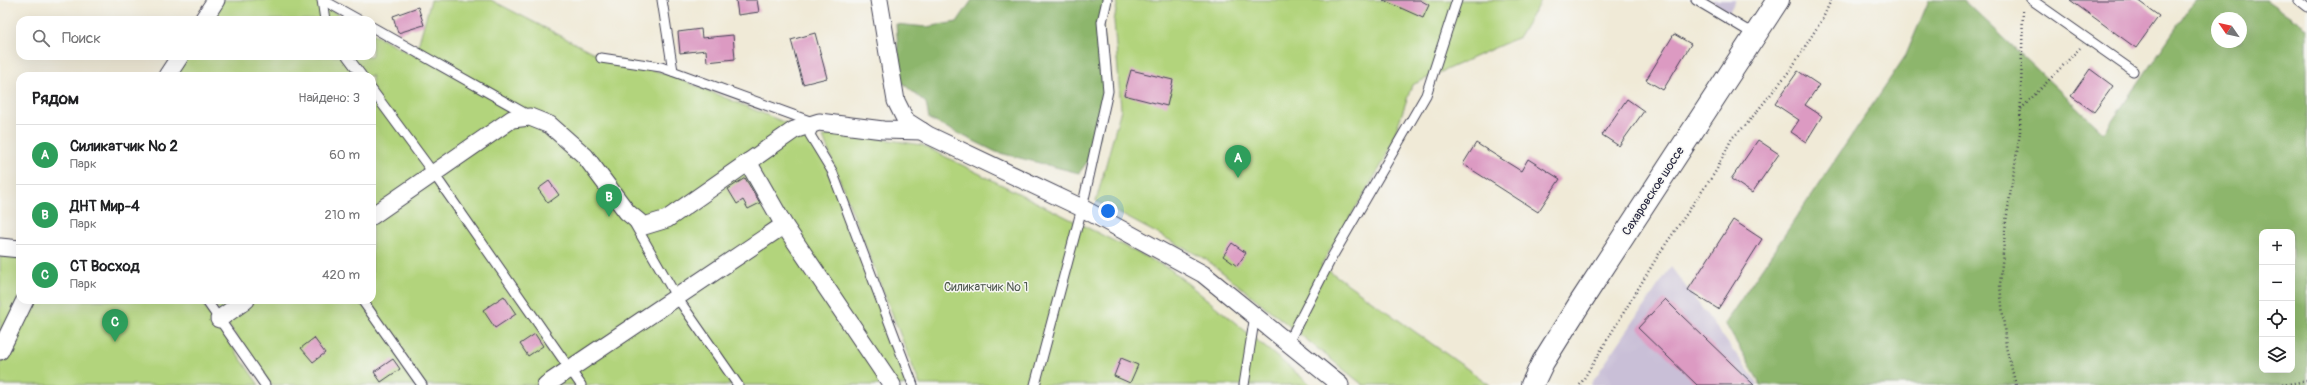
<!DOCTYPE html>
<html lang="ru">
<meta charset="utf-8">
<style>
body{margin:0;font-family:Pangolin,sans-serif;background:#f2f2f2;color:#202124}
.controls{position:absolute;right:12px;bottom:12px;display:grid;overflow:hidden;border-radius:8px;box-shadow:0 4px 16px #0002}
.controls button{width:36px;height:36px;display:grid;place-items:center;padding:0;border:0;border-bottom:1px solid #e0e0e0;background:#fff;color:#202124;font:20px sans-serif}
.compass{position:absolute;left:2211px;top:12px;width:36px;height:36px;border-radius:50%;background:#fff;box-shadow:0 4px 16px #0002;rotate:304deg}
.you{position:absolute;left:1108px;top:211px;width:14px;height:14px;margin:-10px;border:3px solid #fff;border-radius:50%;background:#1a73e8;box-shadow:0 0 0 6px #1a73e833}
.badge{display:grid;place-items:center;width:26px;height:26px;border-radius:50%;background:#c8321e;color:#fff;font-size:13px;font-weight:700}
.pin{position:absolute;translate:-50% -33px;filter:drop-shadow(0 1px 2px #0008)}
.pin::after{content:'';position:absolute;top:21px;width:14px;height:12px;background:inherit;clip-path:polygon(0 0,100% 0,50% 100%)}
.list{margin:0;padding:0;list-style:none}
h2{display:flex;justify-content:space-between;align-items:center;height:52px;margin:0;padding:0 16px;font-size:17px}
h2 small{font-size:13px;font-weight:400;color:#757577}
.list li{display:grid;grid-template-columns:26px 1fr auto;gap:12px;align-items:center;box-sizing:border-box;height:60px;padding:0 16px;border-top:1px solid #e0e0e0}
.list b{display:block;font-size:15px;white-space:nowrap}
.list p{margin:0;font-size:13px;white-space:nowrap;color:#757577}
.list em{font-size:13px;font-style:normal;color:#757577}
.icon{flex:none;width:22px;height:22px;fill:none;stroke:currentColor;stroke-width:2;stroke-linecap:round;stroke-linejoin:round}
.map{position:relative;flex:none;width:2307px;height:385px;overflow:hidden}
.search{position:absolute;background:#fff;box-shadow:0 4px 16px #0002;left:16px;top:16px;width:360px;height:44px;display:flex;align-items:center;gap:10px;box-sizing:border-box;padding:0 14px;border-radius:12px;color:#757577;font-size:15px}
.panel{position:absolute;background:#fff;box-shadow:0 4px 16px #0002;left:16px;top:72px;width:360px;height:232px;border-radius:12px}
.map>svg:first-child{display:block}
</style>
<div class="map">
<svg width="2307" height="385" viewBox="0 0 2307 385">
<rect width="100%" height="100%" fill="#f6f6f2"/>
<filter id="ink" filterUnits="userSpaceOnUse"><feTurbulence type="fractalNoise" baseFrequency=".025" numOctaves="2"/><feDisplacementMap in="SourceGraphic" scale="8" xChannelSelector="R" yChannelSelector="G"/><feConvolveMatrix kernelMatrix="1 2 1 2 8 2 1 2 1" color-interpolation-filters="sRGB"/></filter>
<filter id="wash" filterUnits="userSpaceOnUse"><feTurbulence type="fractalNoise" baseFrequency=".012" numOctaves="4" result="noise"/><feDisplacementMap in="SourceGraphic" scale="16" xChannelSelector="R" yChannelSelector="G"/><feGaussianBlur stdDeviation="0.9" result="paint"/><feColorMatrix in="noise" values="0 0 0 0 0 0 0 0 0 0 0 0 0 0 0 0 0 1.4 0 .05"/><feComposite in="paint" operator="in"/></filter>
<g filter="url(#wash)">
<rect width="100%" height="100%" fill="#f0ead7"/>
<g fill="#c9bfd7">
<polygon points="1711,0 1736,0 1729,12"/>
<polygon points="1671,267 1719,331 1759,385 1590,385"/>
</g>
<g fill="#b2d47c" stroke="#6a7b5c">
<polygon points="220,0 313,0 349,20 207,20"/>
<polygon points="431,0 491,0 592,52 670,75 815,135 908,385 270,385 211,300 372,300 372,76 171,76 184,56 372,56 372,33 415,56"/>
<polygon points="1118,0 1541,0 1519,37 1412,85 1387,156 1321,265 1490,385 1363,385 1207,260 1096,201 1121,109 1114,21"/>
<polygon points="837,132 922,145 1170,269 1311,385 920,385 823,137"/>
<polygon points="0,256 20,257 20,300 200,300 259,385 0,385"/>
</g>
<g fill="#8db66c" stroke="#586c54" fill-rule="evenodd">
<polygon points="972,0 1107,0 1102,22 1108,91 1096,150 1079,173 996,152 929,119 926,103 901,82 896,24 926,27 957,22"/>
<path d="M1929,0h35l140,133 91,-133h71l41,28v357h-546l-36,-62 181,-268zM2217,18h24v24h-24zM2262,232h30v138h-30z"/>
</g>
<g id="blocks">
<g fill="#dc9ac2">
<polygon points="736,0 757,0 759,12 738,15"/>
<polygon points="1383,0 1420,0 1429,5 1423,18"/>
<polygon points="2070,0 2137,0 2159,16 2136,48"/>
<polygon points="418,7 424,25 398,33 393,16"/>
<polygon points="701,29 702,38 733,35 735,59 707,62 706,50 680,53 678,32"/>
<polygon points="815,33 827,78 803,84 791,40"/>
<polygon points="1674,34 1691,44 1663,90 1646,80"/>
<polygon points="2090,69 2113,86 2094,112 2071,96"/>
<polygon points="1131,70 1173,80 1167,106 1124,95"/>
<polygon points="1798,71 1819,85 1805,105 1822,116 1806,142 1791,132 1799,120 1775,104"/>
<polygon points="1627,99 1644,111 1619,146 1602,135"/>
<polygon points="1758,140 1779,154 1752,193 1731,179"/>
<polygon points="1476,143 1521,171 1528,159 1560,179 1538,212 1463,164"/>
<polygon points="745,178 760,203 748,209 743,200 737,204 728,189"/>
<polygon points="549,181 559,195 548,203 538,189"/>
<polygon points="1733,220 1762,239 1718,309 1688,290"/>
<polygon points="1232,243 1246,253 1237,266 1223,256"/>
<polygon points="504,296 516,314 495,328 483,310"/>
<polygon points="1665,299 1681,315 1754,385 1697,385 1638,328"/>
<polygon points="535,334 543,346 528,356 520,344"/>
<polygon points="314,338 325,353 313,362 301,348"/>
<polygon points="1121,358 1138,365 1130,383 1114,376"/>
<polygon points="393,359 400,369 381,382 374,372"/>
</g>
</g>
</g>
<g filter="url(#ink)">
<use href="#blocks" fill-opacity="0" stroke="#414052" stroke-width="1"/>
<g fill="none" stroke-linecap="round" stroke-linejoin="round">
<g stroke="#414052" stroke-width="11">
<g id="lane">
<polyline points="322,0 325,20"/>
<polyline points="323,0 359,20"/>
<polyline points="662,0 673,71"/>
<polyline points="1696,0 1755,35"/>
<polyline points="2032,0 2133,71"/>
<polyline points="2298,0 2307,7"/>
<polyline points="372,27 528,115"/>
<polyline points="347,56 362,76"/>
<polyline points="601,58 661,67 815,123 810,135 832,171 913,385"/>
<polyline points="372,90 434,174 581,385"/>
<polyline points="634,223 676,296 738,385"/>
<polyline points="206,300 265,385"/>
<polyline points="362,300 422,385"/>
<polyline points="1289,341 1332,257 1426,95 1457,0"/>
<polyline points="1035,385 1082,208 1108,91 1102,22 1107,0"/>
<polyline points="1244,385 1255,315"/>
</g>
</g>
<g stroke="#414052" stroke-width="19">
<g id="street">
<polyline points="879,0 896,101 906,121 928,135 1082,208 1203,274 1340,385"/>
<polyline points="203,20 216,0"/>
<polyline points="167,76 180,56"/>
<polyline points="748,162 784,225 892,385"/>
<polyline points="372,216 512,119 530,117 550,125 585,156 627,212 644,226 667,219 794,130 819,122 883,130 922,131"/>
<polyline points="0,247 20,249"/>
<polyline points="219,319 246,300"/>
<polyline points="0,351 25,300"/>
<polyline points="546,385 784,225"/>
</g>
</g>
<g stroke="#414052" stroke-width="24">
<polyline id="secondary" points="1532,385 1543,362 1580,303 1778,0"/>
</g>
<g stroke="#414052" stroke-width="2.5" stroke-dasharray="1 3" stroke-linecap="butt">
<polyline points="2021,109 2080,48"/>
<polyline points="1580,385 1659,254 1716,171 1732,138 1746,125 1791,69 1823,18 1831,0"/>
<polyline points="2016,385 2006,347 2000,285 2006,221 2020,133 2023,9"/>
<polyline points="2282,385 2307,381"/>
</g>
<use href="#lane" stroke="#fff" stroke-width="9"/>
<use href="#street" stroke="#fff" stroke-width="17"/>
<use href="#secondary" stroke="#fff" stroke-width="22"/>
</g>
</g>
<g text-anchor="middle" stroke-width="3" stroke-linejoin="round" paint-order="stroke">
<g font-size="12" fill="#22223b" stroke="#f6f6f2">
<text transform="translate(1653 191) rotate(-57)" y="4">Сахаровское шоссе</text>
</g>
<g font-size="12" fill="#4d574e" stroke="#f6f6f2">
<text x="986" y="291">Силикатчик № 1</text>
</g>
</g>
</svg>
<div class="controls">
<button>+</button>
<button>−</button>
<button><svg class="icon" aria-label="locate" viewBox="0 0 24 24"><circle cx="12" cy="12" r="6"/><path d="M12 2v4M12 18v4M2 12h4M18 12h4"/></svg></button>
<button><svg class="icon" aria-label="layers" viewBox="0 0 24 24"><path d="M12 4l9 5-9 5-9-5zM3 14l9 5 9-5"/></svg></button>
</div>
<svg class="compass" viewBox="-18 -18 36 36"><path d="M0-13l5 13h-10z" fill="#e53935"/><path d="M0 13l5-13h-10z" fill="#757577"/></svg>
<div class="you"></div>
<div class="pin badge" style="left:1238px;top:178px;background:#2e9e5b">A</div>
<div class="pin badge" style="left:609px;top:217px;background:#2e9e5b">B</div>
<div class="pin badge" style="left:115px;top:342px;background:#2e9e5b">C</div>
<div class="search"><svg class="icon" aria-label="search" viewBox="0 0 24 24"><circle cx="10" cy="10" r="6"/><path d="M15 15l6 6"/></svg>Поиск</div>
<section class="panel">
<h2>Рядом<small>Найдено: 3</small></h2>
<ul class="list">
<li><span class="badge" style="background:#2e9e5b">A</span><div><b>Силикатчик № 2</b><p>Парк</p></div><em>60 m</em></li>
<li><span class="badge" style="background:#2e9e5b">B</span><div><b>ДНТ Мир-4</b><p>Парк</p></div><em>210 m</em></li>
<li><span class="badge" style="background:#2e9e5b">C</span><div><b>СТ Восход</b><p>Парк</p></div><em>420 m</em></li>
</ul>
</section>
</div>
